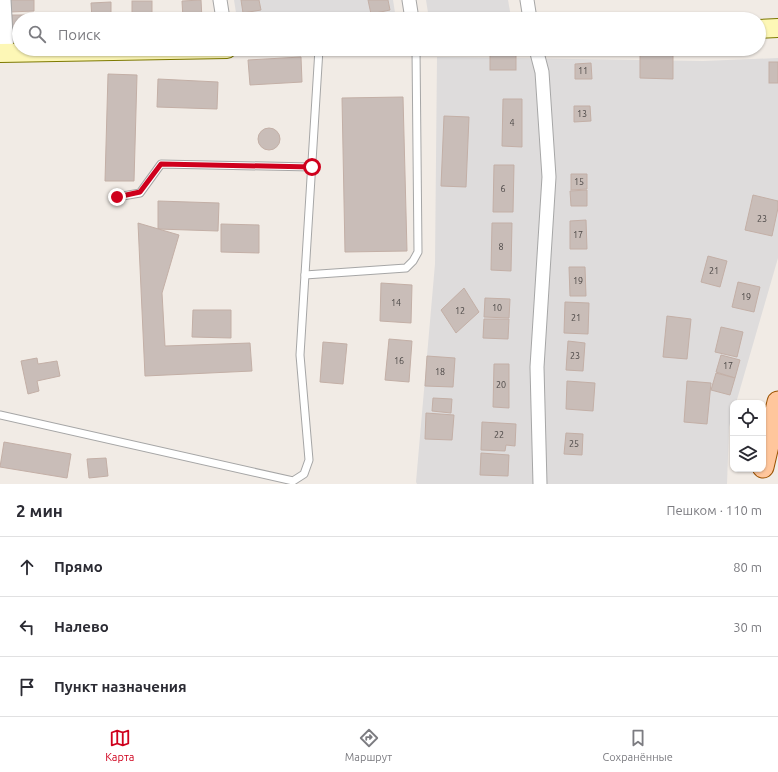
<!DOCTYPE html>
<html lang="ru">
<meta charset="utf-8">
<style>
body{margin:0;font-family:Ubuntu,sans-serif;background:#f2f2f3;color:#2b2b33}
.controls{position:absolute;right:12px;bottom:12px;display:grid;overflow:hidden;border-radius:8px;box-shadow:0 1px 3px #0004}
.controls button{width:36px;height:36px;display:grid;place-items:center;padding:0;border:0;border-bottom:1px solid #e1e1e2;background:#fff;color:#2b2b33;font:20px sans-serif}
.stop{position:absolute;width:12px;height:12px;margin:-9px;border:3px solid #cf001d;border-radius:50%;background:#fff}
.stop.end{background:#cf001d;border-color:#fff;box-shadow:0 1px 4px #0008}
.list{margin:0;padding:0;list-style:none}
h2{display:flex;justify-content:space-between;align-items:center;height:52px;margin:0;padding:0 16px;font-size:17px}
h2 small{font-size:13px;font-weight:400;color:#7c7c81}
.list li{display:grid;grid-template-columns:26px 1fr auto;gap:12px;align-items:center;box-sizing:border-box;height:60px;padding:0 16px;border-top:1px solid #e1e1e2}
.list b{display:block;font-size:15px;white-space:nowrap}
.list em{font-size:13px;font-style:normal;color:#7c7c81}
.icon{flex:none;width:22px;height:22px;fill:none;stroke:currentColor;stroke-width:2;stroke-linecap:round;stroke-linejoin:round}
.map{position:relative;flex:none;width:778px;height:484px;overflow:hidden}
.search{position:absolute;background:#fff;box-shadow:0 1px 3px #0004;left:12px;right:12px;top:12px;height:44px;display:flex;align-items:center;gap:10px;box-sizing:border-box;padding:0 14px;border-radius:22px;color:#7c7c81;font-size:15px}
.sheet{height:232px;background:#fff}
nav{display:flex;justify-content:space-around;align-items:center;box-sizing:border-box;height:56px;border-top:1px solid #e1e1e2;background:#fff;font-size:11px;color:#7c7c81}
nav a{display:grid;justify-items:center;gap:2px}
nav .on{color:#cf001d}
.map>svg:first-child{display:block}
</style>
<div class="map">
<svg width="778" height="484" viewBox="0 0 778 484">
<rect width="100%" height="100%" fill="#f1ebe5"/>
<g fill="#dedcdc">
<polygon points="234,0 393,0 396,19 237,19"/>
<polygon points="426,0 508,0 511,17 490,19 429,19"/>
<polygon points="437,57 703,61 778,58 778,258 736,403 733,403 733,412 729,427 727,484 417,484 416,482 435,264"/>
</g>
<g fill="#c9bdb8" stroke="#c3afa6">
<polygon points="9,0 34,0 34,11 10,12"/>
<polygon points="201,0 202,19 183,19 182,1"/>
<polygon points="241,0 259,0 261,10 243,13"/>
<polygon points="368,0 388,0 390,10 371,14"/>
<rect x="132" y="1" width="20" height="18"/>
<polygon points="111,2 111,19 92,19 91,3"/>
<polygon points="12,15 34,15 34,19 19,19 19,44 13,44"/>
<polygon points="652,49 663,49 663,54 673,54 673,79 640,78 640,52 652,52"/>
<rect x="490" y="52" width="26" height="18"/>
<polygon points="301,57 302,82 250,85 248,60"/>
<rect x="769" y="62" width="9" height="21"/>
<polygon points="591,63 592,79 575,79 575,64"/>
<polygon points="108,74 137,75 134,181 105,181"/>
<polygon points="158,79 218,82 217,109 157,107"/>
<polygon points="403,97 407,251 345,252 342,98"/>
<polygon points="503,99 522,99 522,147 502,146"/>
<polygon points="574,106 590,106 591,121 574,122"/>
<polygon points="444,116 469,117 466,187 441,186"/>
<circle cx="269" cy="139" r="11"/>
<polygon points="494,165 514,165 513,212 493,212"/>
<polygon points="571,174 587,174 587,189 571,190"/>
<polygon points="587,190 587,206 571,206 570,191"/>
<polygon points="753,195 778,201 778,208 772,236 745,230"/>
<polygon points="158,201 219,203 218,231 158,229"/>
<polygon points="586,220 587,249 570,249 570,221"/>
<polygon points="138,223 179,235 162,293 165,346 250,343 252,371 145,376"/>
<polygon points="492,223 512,223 511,271 491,270"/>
<polygon points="221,224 259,225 259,253 221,252"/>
<polygon points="708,256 727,261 720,287 701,282"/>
<polygon points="569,267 585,267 586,296 570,296"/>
<polygon points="738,282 760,287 754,312 732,307"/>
<polygon points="381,283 412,285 411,323 380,321"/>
<polygon points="464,288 479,312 456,333 441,310"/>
<polygon points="485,298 510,299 509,318 484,317"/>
<polygon points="565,302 589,303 588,334 564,333"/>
<polygon points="193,310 231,310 231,338 192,337"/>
<polygon points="667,316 691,319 687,359 663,357"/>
<polygon points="484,319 509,319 508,339 483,338"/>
<polygon points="721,327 743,332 737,357 715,352"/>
<polygon points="389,339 412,341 409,382 385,380"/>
<polygon points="568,341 585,343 583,371 566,370"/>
<polygon points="323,342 347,344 343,384 320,382"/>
<polygon points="721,355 740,360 735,378 716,372"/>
<polygon points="427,356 455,358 453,387 425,386"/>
<polygon points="37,358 38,364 57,361 60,376 37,381 39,391 28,394 21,361"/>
<polygon points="494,364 509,364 509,408 493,407"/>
<polygon points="716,373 735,378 730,395 711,390"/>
<polygon points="567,381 595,383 593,411 566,409"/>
<polygon points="687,381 711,383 707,424 684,422"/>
<polygon points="433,398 452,399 451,413 432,411"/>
<polygon points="426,413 454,415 452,440 425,439"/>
<polygon points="482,422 516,424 515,446 506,445 505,451 481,450"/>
<polygon points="566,433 583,434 582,455 564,454"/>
<polygon points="4,442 71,454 67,478 0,467"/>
<polygon points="481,453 509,455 508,476 480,475"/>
<polygon points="106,458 108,476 89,478 87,459"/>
</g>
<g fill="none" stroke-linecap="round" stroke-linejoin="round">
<g stroke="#a6a6a6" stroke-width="9">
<g id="lane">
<polyline points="117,197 140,193 161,164 312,167"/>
<polyline points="305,275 406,268 413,261 418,252 416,49"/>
<polyline points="0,415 293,481 304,474 309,460 300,355 319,49"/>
</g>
</g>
<g stroke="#a6a6a6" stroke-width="15">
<g id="street">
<polyline points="4,0 7,53"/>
<polyline points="220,0 223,19"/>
<polyline points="409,0 412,19"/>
<polyline points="527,0 530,19"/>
<polyline points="536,49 542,72 549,177 537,367 540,484"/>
</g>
</g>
<g stroke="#7d7900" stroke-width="20">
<g id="secondary">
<polyline points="759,29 778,28"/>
<polyline points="0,53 227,49"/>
</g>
</g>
<g stroke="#9b5200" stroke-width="23">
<polyline id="primary" points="763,467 778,402"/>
</g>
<use href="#lane" stroke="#fff" stroke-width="7"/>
<use href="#street" stroke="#fff" stroke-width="13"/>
<use href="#secondary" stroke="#fdf7b6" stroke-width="18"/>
<use href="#primary" stroke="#ffc69c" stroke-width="21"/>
</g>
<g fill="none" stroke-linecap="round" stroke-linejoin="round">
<polyline stroke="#cf001d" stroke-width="5" points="117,197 140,192 161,164 312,167"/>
</g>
<g text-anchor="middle" stroke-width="3" stroke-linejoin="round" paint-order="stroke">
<g font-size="9" fill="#4a4645">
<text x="583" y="74">11</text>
<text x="582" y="117">13</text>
<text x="512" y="126">4</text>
<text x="579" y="185">15</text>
<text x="503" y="192">6</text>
<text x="762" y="222">23</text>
<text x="578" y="238">17</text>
<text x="501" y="250">8</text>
<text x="714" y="274">21</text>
<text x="578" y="284">19</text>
<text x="746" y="300">19</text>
<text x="396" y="306">14</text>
<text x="497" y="311">10</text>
<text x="460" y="314">12</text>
<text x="576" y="321">21</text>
<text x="575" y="359">23</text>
<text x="399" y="364">16</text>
<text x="728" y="369">17</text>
<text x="440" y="375">18</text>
<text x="501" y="388">20</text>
<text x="499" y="438">22</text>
<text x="574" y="447">25</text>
</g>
</g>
</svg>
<div class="controls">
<button><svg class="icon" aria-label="locate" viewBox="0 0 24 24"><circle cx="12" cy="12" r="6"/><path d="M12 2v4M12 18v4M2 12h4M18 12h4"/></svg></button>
<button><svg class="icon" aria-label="layers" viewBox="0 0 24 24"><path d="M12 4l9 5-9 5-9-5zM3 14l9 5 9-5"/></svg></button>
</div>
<div class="stop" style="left:312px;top:167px"></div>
<div class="stop end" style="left:117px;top:197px"></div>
<div class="search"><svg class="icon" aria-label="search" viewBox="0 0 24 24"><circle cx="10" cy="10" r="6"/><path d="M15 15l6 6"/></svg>Поиск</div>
</div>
<section class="sheet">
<h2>2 мин<small>Пешком · 110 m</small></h2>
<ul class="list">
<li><svg class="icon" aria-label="ahead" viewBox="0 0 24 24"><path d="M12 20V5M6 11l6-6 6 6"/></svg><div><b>Прямо</b></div><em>80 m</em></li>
<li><svg class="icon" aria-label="left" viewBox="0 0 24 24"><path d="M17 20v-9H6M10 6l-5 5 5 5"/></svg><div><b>Налево</b></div><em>30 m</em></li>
<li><svg class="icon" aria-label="arrive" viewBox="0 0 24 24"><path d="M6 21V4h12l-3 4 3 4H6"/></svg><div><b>Пункт назначения</b></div></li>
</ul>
</section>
<nav>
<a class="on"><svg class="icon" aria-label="map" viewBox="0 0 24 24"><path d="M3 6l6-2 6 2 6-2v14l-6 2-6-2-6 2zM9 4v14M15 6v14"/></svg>Карта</a>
<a><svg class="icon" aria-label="directions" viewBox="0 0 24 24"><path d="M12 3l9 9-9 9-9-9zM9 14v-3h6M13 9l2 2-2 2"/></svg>Маршрут</a>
<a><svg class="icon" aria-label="saved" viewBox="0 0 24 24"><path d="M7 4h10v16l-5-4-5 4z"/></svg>Сохранённые</a>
</nav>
